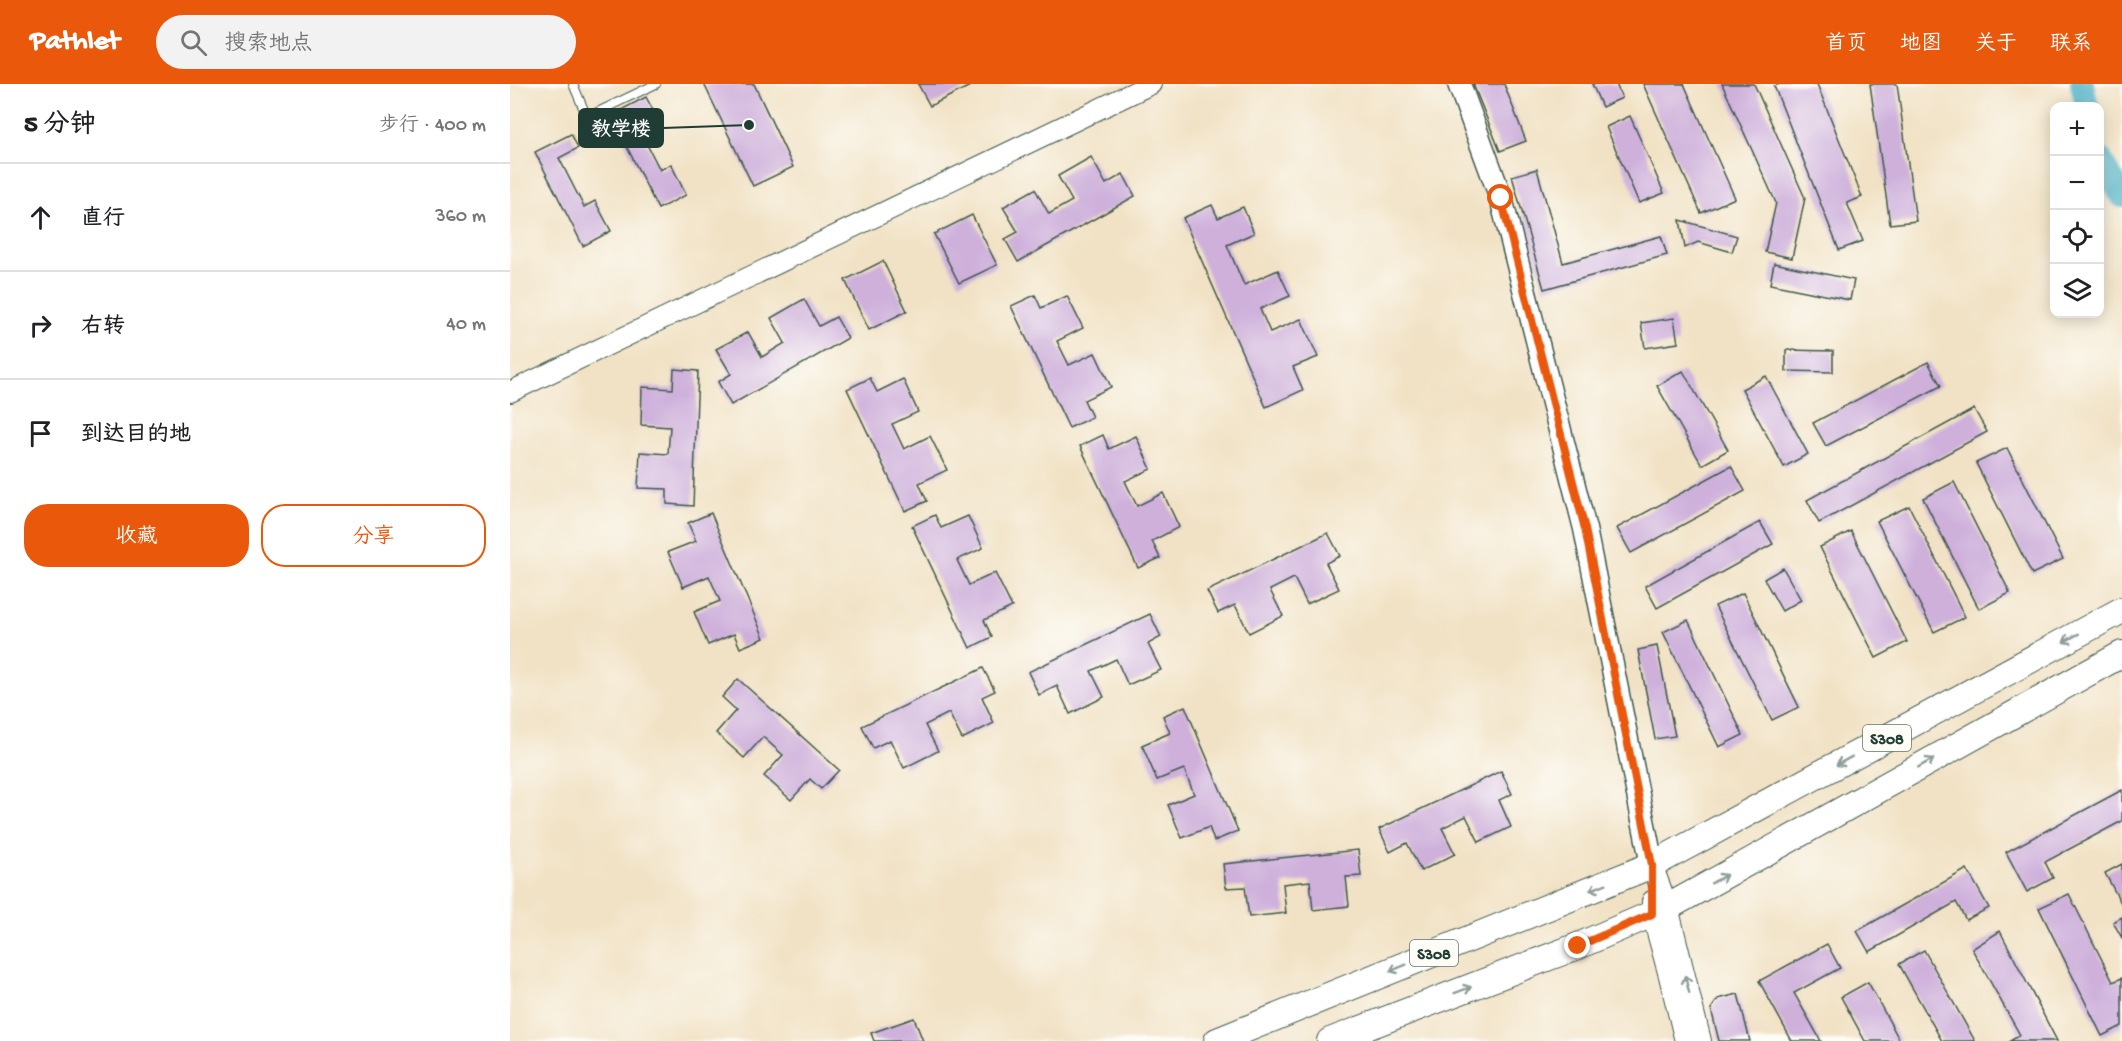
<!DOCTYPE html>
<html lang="zh">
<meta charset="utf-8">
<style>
body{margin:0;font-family:"Gochi Hand","LXGW WenKai TC",sans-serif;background:#f2f2f2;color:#202124}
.controls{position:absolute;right:18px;top:18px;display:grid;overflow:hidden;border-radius:12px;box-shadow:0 3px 15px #0003}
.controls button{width:54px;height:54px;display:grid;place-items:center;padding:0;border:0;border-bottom:2px solid #e0e0e0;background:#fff;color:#202124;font:30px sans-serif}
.stop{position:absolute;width:18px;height:18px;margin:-14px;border:4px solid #ea580c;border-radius:50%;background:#fff}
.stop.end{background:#ea580c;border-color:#fff;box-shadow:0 2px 6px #0008}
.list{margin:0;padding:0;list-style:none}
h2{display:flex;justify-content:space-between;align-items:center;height:78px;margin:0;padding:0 24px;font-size:26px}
h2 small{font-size:20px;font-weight:400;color:#757577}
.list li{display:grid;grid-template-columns:39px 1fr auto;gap:18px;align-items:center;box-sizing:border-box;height:108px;padding:0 24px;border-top:2px solid #e0e0e0}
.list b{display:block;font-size:22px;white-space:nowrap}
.list em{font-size:20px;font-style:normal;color:#757577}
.actions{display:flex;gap:12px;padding:18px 24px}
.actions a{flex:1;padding:14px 0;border:2px solid #ea580c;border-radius:24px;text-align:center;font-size:21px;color:#ea580c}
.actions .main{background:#ea580c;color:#fff}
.icon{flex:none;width:33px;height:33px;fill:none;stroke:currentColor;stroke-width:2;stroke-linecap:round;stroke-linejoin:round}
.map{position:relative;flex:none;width:1612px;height:957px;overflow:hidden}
header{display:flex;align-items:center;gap:36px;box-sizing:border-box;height:84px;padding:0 30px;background:#ea580c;color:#fff}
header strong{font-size:28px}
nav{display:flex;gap:33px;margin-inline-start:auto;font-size:21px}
.search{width:420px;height:54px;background:#f2f2f2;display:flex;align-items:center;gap:15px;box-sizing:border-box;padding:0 21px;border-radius:33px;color:#757577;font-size:22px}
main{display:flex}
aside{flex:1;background:#fff}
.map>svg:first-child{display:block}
</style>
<header>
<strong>Pathlet</strong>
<div class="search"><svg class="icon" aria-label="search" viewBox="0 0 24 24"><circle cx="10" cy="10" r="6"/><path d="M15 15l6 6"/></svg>搜索地点</div>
<nav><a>首页</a><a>地图</a><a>关于</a><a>联系</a></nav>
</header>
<main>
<aside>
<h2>5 分钟<small>步行 · 400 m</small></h2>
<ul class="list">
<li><svg class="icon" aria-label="ahead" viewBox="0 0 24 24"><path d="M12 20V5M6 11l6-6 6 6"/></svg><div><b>直行</b></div><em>360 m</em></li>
<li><svg class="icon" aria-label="right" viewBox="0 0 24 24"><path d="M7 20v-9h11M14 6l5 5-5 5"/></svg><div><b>右转</b></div><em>40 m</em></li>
<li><svg class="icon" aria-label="arrive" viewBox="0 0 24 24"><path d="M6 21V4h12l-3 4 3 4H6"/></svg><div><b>到达目的地</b></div></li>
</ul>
<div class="actions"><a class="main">收藏</a><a>分享</a></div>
</aside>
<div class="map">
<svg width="1612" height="957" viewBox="0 0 1612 957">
<rect width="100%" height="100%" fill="#fdfcf7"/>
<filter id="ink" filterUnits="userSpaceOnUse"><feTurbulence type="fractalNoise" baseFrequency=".0167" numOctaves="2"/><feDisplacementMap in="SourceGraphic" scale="12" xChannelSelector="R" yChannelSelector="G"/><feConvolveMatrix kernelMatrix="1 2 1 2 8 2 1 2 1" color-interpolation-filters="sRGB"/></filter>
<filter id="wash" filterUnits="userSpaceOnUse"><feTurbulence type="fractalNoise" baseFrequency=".008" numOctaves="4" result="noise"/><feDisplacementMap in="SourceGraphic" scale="24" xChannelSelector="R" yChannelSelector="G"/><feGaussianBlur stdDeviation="1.35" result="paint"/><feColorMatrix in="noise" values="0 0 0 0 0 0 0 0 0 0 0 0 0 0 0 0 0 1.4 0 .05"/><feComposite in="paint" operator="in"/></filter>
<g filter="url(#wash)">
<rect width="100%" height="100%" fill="#f1e2c5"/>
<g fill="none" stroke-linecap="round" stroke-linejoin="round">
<g stroke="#45afc4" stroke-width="24">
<polyline points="1572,0 1577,22"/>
<polyline points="1590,75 1612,112"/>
</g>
</g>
<g id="blocks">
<g fill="#ceb0db">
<polygon points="194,0 244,0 283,83 243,102"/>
<polygon points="408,0 464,0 420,22"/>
<polygon points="963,0 994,0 1016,57 990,67"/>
<polygon points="1082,0 1106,0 1112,14 1092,23"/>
<polygon points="1133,0 1174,0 1225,114 1191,129"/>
<polygon points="1212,0 1244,0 1295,114 1282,174 1255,168 1266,119"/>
<polygon points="1270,0 1307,0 1352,113 1337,119 1353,157 1329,166 1264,2"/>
<polygon points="1360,0 1387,0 1406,137 1380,140"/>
<polygon points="136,13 144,28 125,37 150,86 161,80 176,111 148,125 101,31"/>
<polygon points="1120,32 1154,109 1129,119 1096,43"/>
<polygon points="61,50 68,64 49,74 74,123 85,117 101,147 73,162 25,68"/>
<polygon points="581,73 596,100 613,90 625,112 508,178 495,155 508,148 493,123 525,105 539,130 562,117 548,92"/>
<polygon points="1027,85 1053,179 1151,152 1157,171 1034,205 1002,92"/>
<polygon points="702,121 708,134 733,123 744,149 717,161 734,201 768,186 780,212 750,225 760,248 791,235 808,273 783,283 793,306 756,323 673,134"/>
<polygon points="462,131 487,181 449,199 424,150"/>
<polygon points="1170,136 1227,152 1222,168 1188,158 1175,164"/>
<polygon points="373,177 397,227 359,246 335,196"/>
<polygon points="1264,179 1344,196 1340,216 1260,200"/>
<polygon points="525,211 531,224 557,212 573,244 547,257 559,281 585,269 601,303 574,316 582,333 559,344 501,222"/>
<polygon points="294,215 309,242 326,233 338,254 221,321 208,298 221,290 206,265 238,248 252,273 275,259 261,234"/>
<polygon points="1164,234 1168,259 1135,264 1131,239"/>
<polygon points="1276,266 1323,267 1323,288 1276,287"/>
<polygon points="1418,278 1431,302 1316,362 1303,339"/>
<polygon points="164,285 188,287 183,422 157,420 157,405 128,404 130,368 158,370 160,343 131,341 132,303 163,305"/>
<polygon points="1173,287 1218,366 1192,381 1147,302"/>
<polygon points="1256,292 1298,370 1274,383 1232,305"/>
<polygon points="360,294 367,308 393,295 408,328 382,340 394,365 420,352 437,386 409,399 417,417 395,427 337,305"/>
<polygon points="1464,325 1477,348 1309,439 1297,416"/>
<polygon points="593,351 599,365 626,352 641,385 615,397 627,422 653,409 669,443 642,457 650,474 628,484 570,362"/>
<polygon points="1497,364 1553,475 1522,490 1466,379"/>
<polygon points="1221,382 1235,407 1121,469 1107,444"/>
<polygon points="1444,398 1500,509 1469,525 1413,414"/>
<polygon points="1399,422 1455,533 1424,548 1367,437"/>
<polygon points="201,429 254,554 230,564 224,550 198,561 184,528 210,517 199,492 173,503 158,468 186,457 178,439"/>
<polygon points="425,431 431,444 458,432 473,464 447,476 459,501 485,489 502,523 474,536 482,553 460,564 402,442"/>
<polygon points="1250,438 1263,460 1147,524 1135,502"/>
<polygon points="1341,447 1397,558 1366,574 1310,463"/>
<polygon points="818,449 830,472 816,479 829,505 797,520 784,494 760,506 773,532 739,549 725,521 708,529 697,507"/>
<polygon points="1273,484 1291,516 1272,527 1254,495"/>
<polygon points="1233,509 1289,623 1262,636 1205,522"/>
<polygon points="640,530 651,553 638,560 651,586 618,601 606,575 581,587 594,613 560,630 547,602 529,611 518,588"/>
<polygon points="1178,536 1233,651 1209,663 1153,548"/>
<polygon points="1147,562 1165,652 1145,655 1128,566"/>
<polygon points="473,584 485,607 472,613 484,639 452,655 439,629 415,641 428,667 394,684 380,656 363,664 352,642"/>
<polygon points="228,595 329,686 311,705 300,695 281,716 254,692 273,671 253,653 234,674 206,649 226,626 212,613"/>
<polygon points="675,622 728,747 704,757 699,743 672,754 658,721 684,710 674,685 647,696 632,661 660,649 653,632"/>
<polygon points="991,687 1002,710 989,716 1001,743 969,758 956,732 932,744 945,770 911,787 897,759 880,768 869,745"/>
<polygon points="1612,706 1612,737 1535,778 1543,794 1517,808 1496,768"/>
<polygon points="848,766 851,792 836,793 839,822 803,826 800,797 773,800 776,829 739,833 735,803 716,804 713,780"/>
<polygon points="1612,780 1612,821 1595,789"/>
<polygon points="1457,785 1479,824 1456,836 1446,818 1359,868 1347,847"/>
<polygon points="1559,810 1603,898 1612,894 1612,942 1592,952 1529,824"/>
<polygon points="1612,833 1612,854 1603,838"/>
<polygon points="1490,847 1547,957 1500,957 1510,951 1462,865"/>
<polygon points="1317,860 1330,884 1284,909 1311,957 1282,957 1249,897"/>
<polygon points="1414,866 1465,957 1432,957 1389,880"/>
<polygon points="1358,898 1390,957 1355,957 1331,913"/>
<polygon points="1228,910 1240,957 1209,957 1201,925 1208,915"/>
<polygon points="404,934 413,957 364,957 361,949"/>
</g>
</g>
</g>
<g filter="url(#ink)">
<use href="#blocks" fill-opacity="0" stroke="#3e564a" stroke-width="1.5"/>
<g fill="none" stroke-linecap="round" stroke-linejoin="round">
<g stroke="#3e564a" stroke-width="10">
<polyline id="service" points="63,0 77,33 146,0"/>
</g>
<g stroke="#3e564a" stroke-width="22">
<g id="tertiary">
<polyline points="0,308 641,0"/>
<polyline points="1142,781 1158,823 1191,957"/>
<polyline points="1142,817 1142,830 1159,892 1175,957"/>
</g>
</g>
<g stroke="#3e564a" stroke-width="25">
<polyline id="secondary" points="949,0 991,114 1075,445 1142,781"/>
</g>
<g stroke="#3e564a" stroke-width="28">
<g id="primary">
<polyline points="707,957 1142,781 1612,526"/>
<polyline points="820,957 1068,862 1158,823 1612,570"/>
</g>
</g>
<use href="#service" stroke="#fff" stroke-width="8"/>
<use href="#tertiary" stroke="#fff" stroke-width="20"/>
<use href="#secondary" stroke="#fff" stroke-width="22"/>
<use href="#primary" stroke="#fff" stroke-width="26"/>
</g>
<defs><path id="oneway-shaft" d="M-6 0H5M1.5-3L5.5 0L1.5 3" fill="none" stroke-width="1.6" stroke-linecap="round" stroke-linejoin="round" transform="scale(1.5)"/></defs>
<g stroke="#8f9e9a">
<use href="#oneway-shaft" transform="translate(1561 554) rotate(151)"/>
<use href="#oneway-shaft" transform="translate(1334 677) rotate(151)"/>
<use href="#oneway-shaft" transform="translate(1416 679) rotate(-29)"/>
<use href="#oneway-shaft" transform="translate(1209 795) rotate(-29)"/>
<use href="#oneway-shaft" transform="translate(1088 803) rotate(158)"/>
<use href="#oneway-shaft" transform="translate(888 884) rotate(158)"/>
<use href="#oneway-shaft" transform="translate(1177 900) rotate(-104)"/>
<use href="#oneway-shaft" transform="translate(953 906) rotate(-21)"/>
</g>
</g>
<g fill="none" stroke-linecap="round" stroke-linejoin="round" filter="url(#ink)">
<polyline stroke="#ea580c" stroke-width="8" points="991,114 1075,445 1142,781 1142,830 1068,862"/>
</g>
<g text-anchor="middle" stroke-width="4.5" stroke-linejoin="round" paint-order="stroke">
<g fill="#fdfcf7" stroke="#62766e" stroke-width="1.5">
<rect x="1353" y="641" width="48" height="26" rx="4.5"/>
<rect x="900" y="856" width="48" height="26" rx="4.5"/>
</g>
<g font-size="16" font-weight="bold" fill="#1f3d34">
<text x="1377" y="660">S308</text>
<text x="924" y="875">S308</text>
</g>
</g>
<path fill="none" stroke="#1f3d34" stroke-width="2" d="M239 41L153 44"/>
<circle fill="#1f3d34" stroke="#fdfcf7" stroke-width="2" cx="239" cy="41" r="6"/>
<rect fill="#1f3d34" stroke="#1f3d34" stroke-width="2" x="69" y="25" width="84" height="38" rx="6"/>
<g font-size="20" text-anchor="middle" font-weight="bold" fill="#fff">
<text x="111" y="51">教学楼</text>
</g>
</svg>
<div class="controls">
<button>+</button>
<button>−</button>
<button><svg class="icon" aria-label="locate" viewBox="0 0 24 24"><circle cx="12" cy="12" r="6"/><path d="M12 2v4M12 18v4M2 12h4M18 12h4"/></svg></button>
<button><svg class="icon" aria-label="layers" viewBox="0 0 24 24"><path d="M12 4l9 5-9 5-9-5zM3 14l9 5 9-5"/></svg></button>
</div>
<div class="stop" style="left:991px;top:114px"></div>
<div class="stop end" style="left:1068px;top:862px"></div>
</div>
</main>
